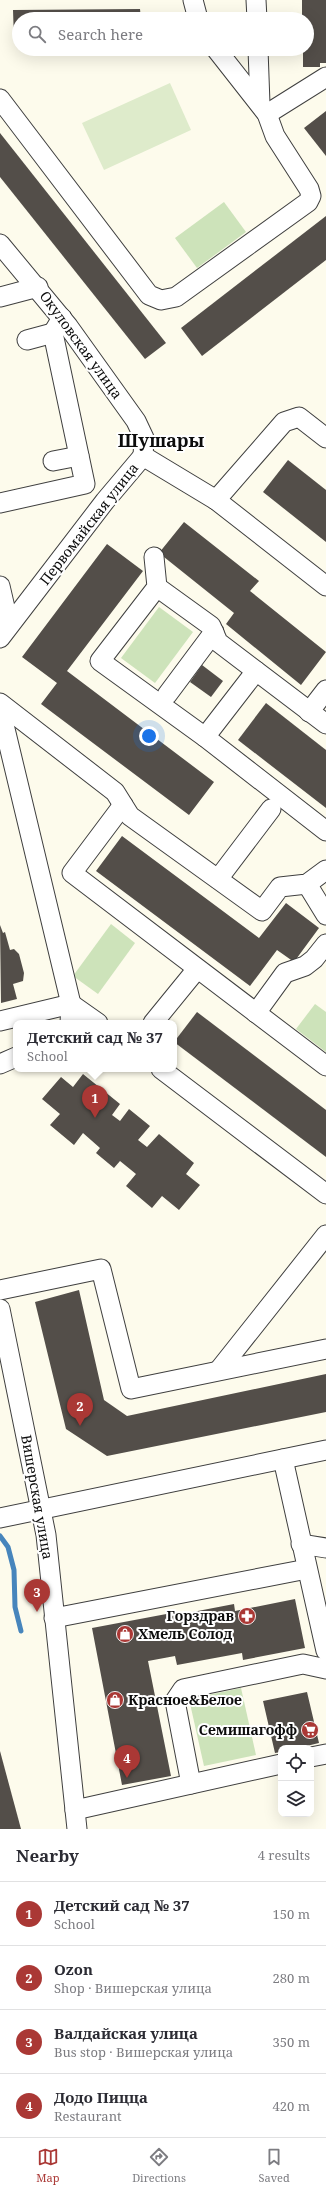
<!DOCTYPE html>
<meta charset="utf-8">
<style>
body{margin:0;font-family:"Noto Serif",serif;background:#f2f2f3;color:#2b2b33}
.controls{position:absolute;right:12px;bottom:12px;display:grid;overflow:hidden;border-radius:8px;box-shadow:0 4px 16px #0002}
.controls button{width:36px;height:36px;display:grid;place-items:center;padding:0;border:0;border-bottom:1px solid #e1e1e2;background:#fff;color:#2b2b33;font:20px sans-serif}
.you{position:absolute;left:149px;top:736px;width:14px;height:14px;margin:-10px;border:3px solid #fff;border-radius:50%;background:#1a73e8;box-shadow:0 0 0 6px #1a73e833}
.badge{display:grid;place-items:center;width:26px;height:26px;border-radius:50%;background:#aa3835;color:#fff;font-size:13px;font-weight:700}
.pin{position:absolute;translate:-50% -33px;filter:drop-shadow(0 1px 2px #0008)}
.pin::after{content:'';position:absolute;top:21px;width:14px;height:12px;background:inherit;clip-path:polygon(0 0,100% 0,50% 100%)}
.popup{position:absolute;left:13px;top:1020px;width:164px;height:52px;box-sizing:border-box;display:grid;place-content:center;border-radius:8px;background:#fff;filter:drop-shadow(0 1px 3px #0005);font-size:13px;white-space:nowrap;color:#7c7c81}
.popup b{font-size:15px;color:#2b2b33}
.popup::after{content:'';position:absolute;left:50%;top:100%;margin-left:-8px;border:8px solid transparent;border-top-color:#fff}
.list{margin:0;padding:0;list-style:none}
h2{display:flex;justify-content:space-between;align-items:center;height:52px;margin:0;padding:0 16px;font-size:17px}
h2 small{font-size:13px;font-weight:400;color:#7c7c81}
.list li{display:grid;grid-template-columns:26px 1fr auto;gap:12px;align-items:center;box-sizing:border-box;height:64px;padding:0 16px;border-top:1px solid #e1e1e2}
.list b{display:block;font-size:15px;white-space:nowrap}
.list p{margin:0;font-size:13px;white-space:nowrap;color:#7c7c81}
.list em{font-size:13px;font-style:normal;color:#7c7c81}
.icon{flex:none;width:22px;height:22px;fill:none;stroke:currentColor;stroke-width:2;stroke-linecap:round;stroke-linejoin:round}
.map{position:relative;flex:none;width:326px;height:1829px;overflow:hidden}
.search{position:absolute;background:#fff;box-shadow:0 4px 16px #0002;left:12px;right:12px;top:12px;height:44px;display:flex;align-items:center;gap:10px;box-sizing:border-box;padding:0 14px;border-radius:22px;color:#7c7c81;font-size:15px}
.sheet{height:308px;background:#fff}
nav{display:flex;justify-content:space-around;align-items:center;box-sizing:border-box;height:56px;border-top:1px solid #e1e1e2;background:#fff;font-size:11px;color:#7c7c81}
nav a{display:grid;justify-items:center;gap:2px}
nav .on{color:#aa3835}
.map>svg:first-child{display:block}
</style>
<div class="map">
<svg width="326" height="1829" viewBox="0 0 326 1829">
<rect width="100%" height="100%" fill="#fdfbec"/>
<g fill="#cde3ba">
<polygon points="224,202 246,232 197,268 175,238"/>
<polygon points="159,607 193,632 155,683 121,658"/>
<polygon points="111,924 135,943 98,994 73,976"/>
<polygon points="315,1004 326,1012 326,1052 296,1029"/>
<polygon points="241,1688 256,1755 204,1766 189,1699"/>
</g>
<polygon fill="#deebcb" points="170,83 191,130 104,170 82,123"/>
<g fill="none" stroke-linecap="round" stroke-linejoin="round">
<polyline stroke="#4785bc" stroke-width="5" points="0,1536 8,1547 14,1570 15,1607 21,1631"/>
</g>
<g fill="#534e49">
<polygon points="302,0 326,0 326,63 320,63 320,67 303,67 303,49 307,49 307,19 302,19"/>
<polygon points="140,9 141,19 19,19 19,40 14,40 13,10"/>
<polygon points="326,111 326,156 304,128"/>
<polygon points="0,133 166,343 145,359 0,177"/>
<polygon points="326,216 326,260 202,356 181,328"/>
<polygon points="288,460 326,490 326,542 263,492"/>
<polygon points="184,522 259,581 250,591 326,652 301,685 226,624 234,613 159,553"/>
<polygon points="107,544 143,571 67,671 214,782 189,815 41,704 57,683 22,657"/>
<polygon points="202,665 223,681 211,697 190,682"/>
<polygon points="266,703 326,750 326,808 238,740"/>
<polygon points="122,836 259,938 286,903 319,928 294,962 277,950 250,986 96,871"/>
<polygon points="0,925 3,933 5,932 10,950 14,949 19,954 24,973 23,981 13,984 17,999 1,1003"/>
<polygon points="197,1012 326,1110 326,1157 174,1042"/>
<polygon points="83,1074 120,1104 112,1115 120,1121 129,1109 150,1126 138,1140 147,1147 159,1134 194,1163 186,1174 200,1185 179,1210 162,1196 152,1208 126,1186 136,1174 120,1161 114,1168 96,1153 100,1148 83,1133 74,1145 50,1125 60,1114 42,1099 61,1077 73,1087"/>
<polygon points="79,1290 104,1400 127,1416 326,1374 326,1412 107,1456 66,1429 35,1302"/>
<polygon points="295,1599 305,1648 243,1660 242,1653 177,1665 175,1656 148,1661 171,1776 122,1785 92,1628 177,1612 177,1615 234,1604 235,1611"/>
<polygon points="307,1692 319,1743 298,1748 281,1748 281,1752 275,1753 263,1701"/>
<polygon points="0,1751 21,1829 0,1829"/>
</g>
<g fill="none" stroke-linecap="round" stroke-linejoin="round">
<g stroke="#3f3f3f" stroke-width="21">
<g id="minor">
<polyline points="193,0 198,19"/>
<polyline points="256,0 257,19"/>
<polyline points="258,49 260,104"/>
<polyline points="0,99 149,295 161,300 176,297 308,202 311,196 309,189 275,136 267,114 216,49"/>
<polyline points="267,114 326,77"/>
<polyline points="0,244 68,326 136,421 144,438 143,456"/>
<polyline points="0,297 38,287"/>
<polyline points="27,340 53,333"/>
<polyline points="143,456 216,500 326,586"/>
<polyline points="53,461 79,456"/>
<polyline points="216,500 284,422 299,417 326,438"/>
<polyline points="0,503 85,484 53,333 62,318"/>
<polyline points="154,557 157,587 100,661 205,737 326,831"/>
<polyline points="0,586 9,625"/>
<polyline points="157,587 211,626 218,642 326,724"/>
<polyline points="0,638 105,501 143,456"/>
<polyline points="167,695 214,632"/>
<polyline points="0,703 115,792 130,816 262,911 280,887 307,884 326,870"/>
<polyline points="0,708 71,1004 70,1023"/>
<polyline points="309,712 326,690"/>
<polyline points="205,737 256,671"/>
<polyline points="123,805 72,873 326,1066"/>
<polyline points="218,879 271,809"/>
<polyline points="307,884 326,915"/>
<polyline points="256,1013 285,973 305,966 314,959 326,944"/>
<polyline points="0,1021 71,1004 98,1023"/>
<polyline points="153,1023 197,969"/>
<polyline points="0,1064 16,1057"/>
<polyline points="161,1069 326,1194"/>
<polyline points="0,1290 101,1269 131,1389 326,1349"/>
<polyline points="0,1309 46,1535 77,1829"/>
<polyline points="219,1370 326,1235"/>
<polyline points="283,1459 326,1651"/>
<polyline points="0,1518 326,1450"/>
<polyline points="301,1544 326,1548"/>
<polyline points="54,1618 307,1569"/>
<polyline points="311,1757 326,1754"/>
<polyline points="191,1784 175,1701 183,1689 303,1664 326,1669"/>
<polyline points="75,1810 281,1764"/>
</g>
</g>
<use href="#minor" stroke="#fff" stroke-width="19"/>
</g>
<defs>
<g id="pharmacy-disc" transform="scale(0.9)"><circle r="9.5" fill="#aa3835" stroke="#fff"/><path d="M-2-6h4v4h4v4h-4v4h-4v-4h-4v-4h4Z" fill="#fff"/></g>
<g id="shop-disc" transform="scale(0.9)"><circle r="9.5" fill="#aa3835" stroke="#fff"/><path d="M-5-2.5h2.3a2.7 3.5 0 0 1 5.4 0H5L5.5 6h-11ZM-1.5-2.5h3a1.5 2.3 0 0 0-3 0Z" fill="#fff"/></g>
<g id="supermarket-disc" transform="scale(0.9)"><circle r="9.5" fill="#aa3835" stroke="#fff"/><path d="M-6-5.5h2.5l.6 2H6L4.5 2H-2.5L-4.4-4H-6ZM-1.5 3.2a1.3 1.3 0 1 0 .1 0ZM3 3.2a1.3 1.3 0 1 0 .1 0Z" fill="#fff"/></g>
</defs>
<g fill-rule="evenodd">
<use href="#pharmacy-disc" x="247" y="1616"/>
<use href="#shop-disc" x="125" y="1634"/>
<use href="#shop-disc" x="115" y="1700"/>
<use href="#supermarket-disc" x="310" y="1730"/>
</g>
<g text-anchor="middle" stroke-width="4" stroke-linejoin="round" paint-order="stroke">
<g font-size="14" fill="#0c0c0c" stroke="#fff">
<text transform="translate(81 345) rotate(54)" y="5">Окуловская улица</text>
<text transform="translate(89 524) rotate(-52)" y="5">Первомайская улица</text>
<text transform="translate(37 1497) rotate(80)" y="5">Вишерская улица</text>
</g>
<g font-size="14" font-weight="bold" fill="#0c0c0c" stroke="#fff" text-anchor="end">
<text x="234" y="1621">Горздрав</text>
<text x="138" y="1639" text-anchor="start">Хмель Солод</text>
<text x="128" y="1705" text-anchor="start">Красное&amp;Белое</text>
<text x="297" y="1735">Семишагофф</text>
</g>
<g font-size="18" font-weight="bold" fill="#0c0c0c" stroke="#fff">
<text x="161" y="447">Шушары</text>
</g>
</g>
</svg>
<div class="controls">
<button><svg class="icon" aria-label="locate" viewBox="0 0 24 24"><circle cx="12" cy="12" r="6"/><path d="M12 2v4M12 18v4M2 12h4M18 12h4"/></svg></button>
<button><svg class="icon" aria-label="layers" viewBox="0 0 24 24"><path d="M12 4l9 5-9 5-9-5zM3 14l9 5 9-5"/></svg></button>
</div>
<div class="you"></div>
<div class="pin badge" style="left:95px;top:1118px">1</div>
<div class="popup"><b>Детский сад № 37</b>School</div>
<div class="pin badge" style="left:80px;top:1426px">2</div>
<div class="pin badge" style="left:37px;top:1612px">3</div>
<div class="pin badge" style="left:127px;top:1778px">4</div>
<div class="search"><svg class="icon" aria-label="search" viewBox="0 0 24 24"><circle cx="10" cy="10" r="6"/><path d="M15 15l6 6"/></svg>Search here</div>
</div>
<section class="sheet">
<h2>Nearby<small>4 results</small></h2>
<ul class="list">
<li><span class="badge">1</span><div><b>Детский сад № 37</b><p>School</p></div><em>150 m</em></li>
<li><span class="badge">2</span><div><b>Ozon</b><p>Shop · Вишерская улица</p></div><em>280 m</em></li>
<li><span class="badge">3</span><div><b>Валдайская улица</b><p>Bus stop · Вишерская улица</p></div><em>350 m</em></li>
<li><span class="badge">4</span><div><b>Додо Пицца</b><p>Restaurant</p></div><em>420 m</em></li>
</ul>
</section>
<nav>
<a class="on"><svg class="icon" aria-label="map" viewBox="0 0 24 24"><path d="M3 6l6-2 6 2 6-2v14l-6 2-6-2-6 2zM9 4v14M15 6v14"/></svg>Map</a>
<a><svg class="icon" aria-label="directions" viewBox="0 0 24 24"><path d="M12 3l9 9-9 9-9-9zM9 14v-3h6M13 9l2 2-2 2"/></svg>Directions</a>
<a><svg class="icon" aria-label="saved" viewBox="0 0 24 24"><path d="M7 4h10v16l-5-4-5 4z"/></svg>Saved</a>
</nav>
